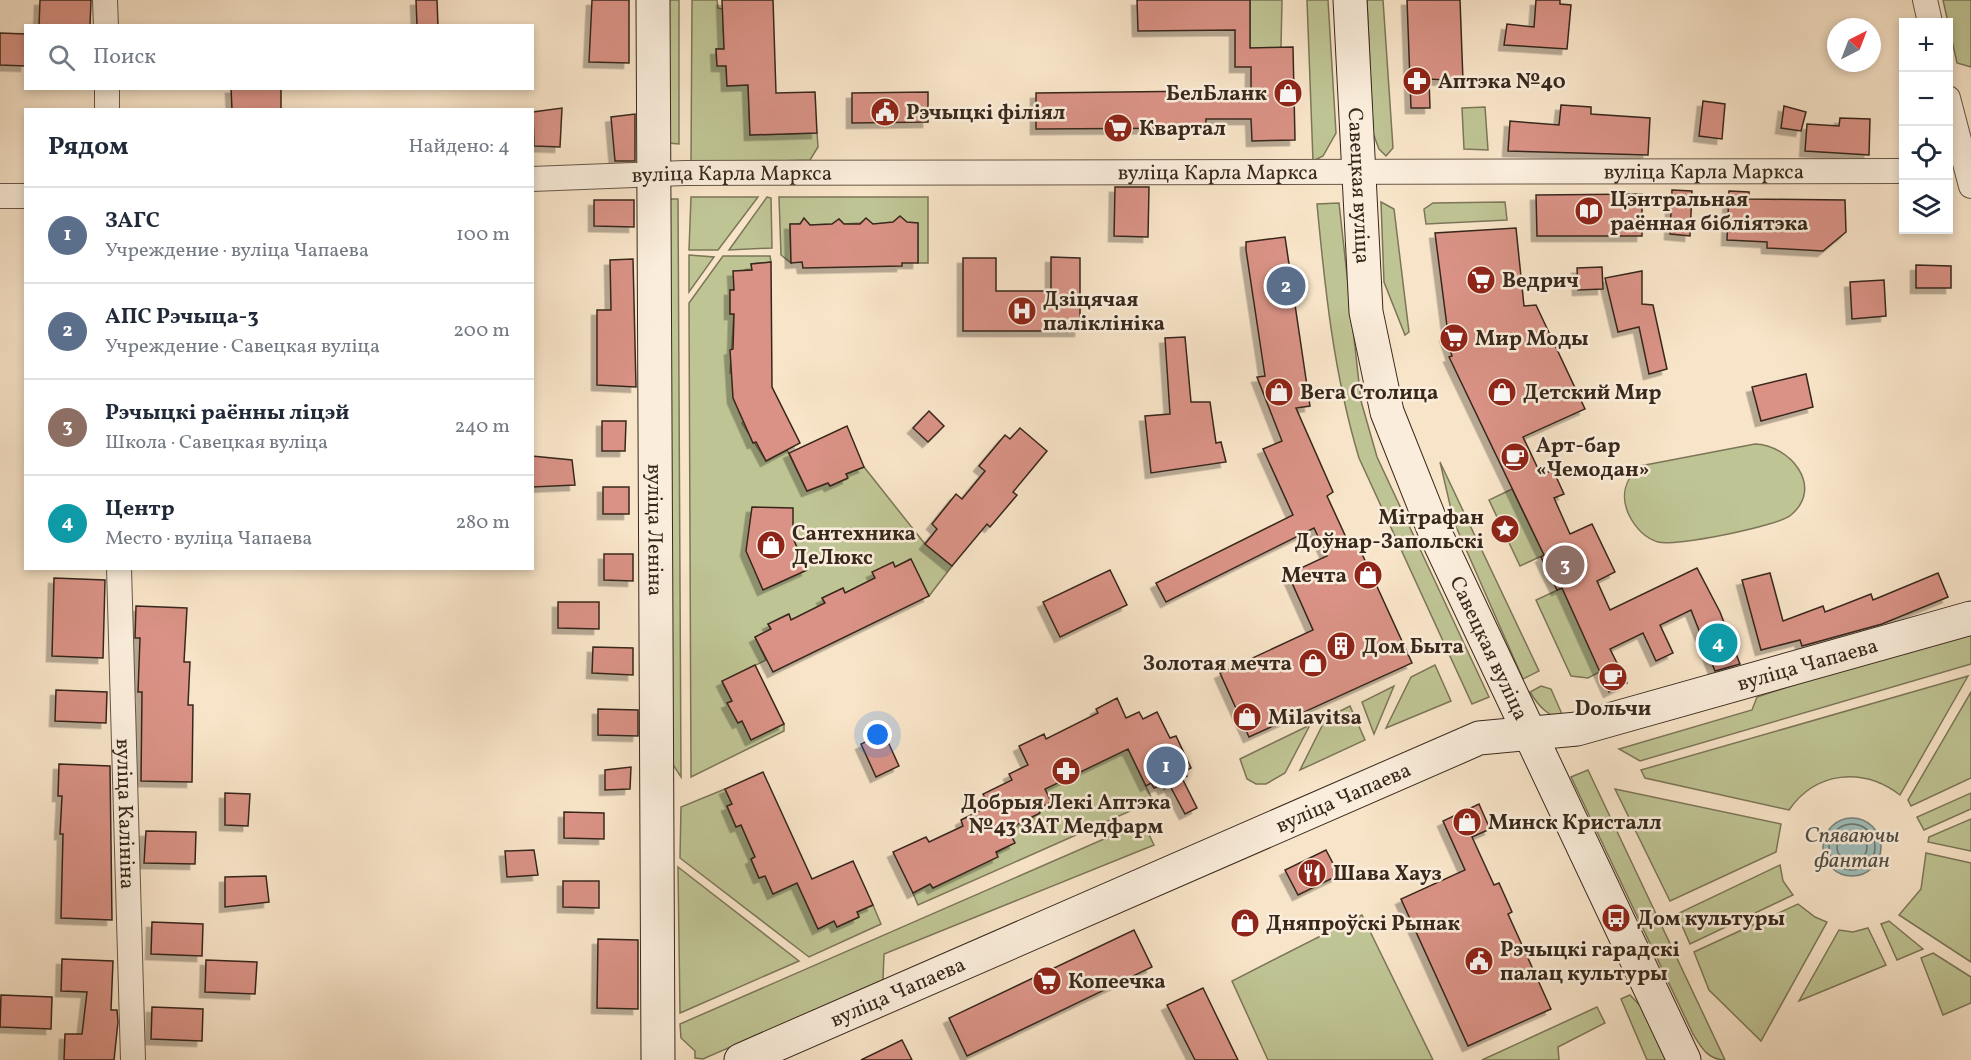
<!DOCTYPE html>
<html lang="ru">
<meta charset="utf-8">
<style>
body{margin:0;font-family:Vollkorn,serif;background:#f2f2f3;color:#1f2937}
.controls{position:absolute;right:18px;top:18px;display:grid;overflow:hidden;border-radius:0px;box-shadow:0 3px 9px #0003}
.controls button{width:54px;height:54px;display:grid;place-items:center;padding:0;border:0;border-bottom:2px solid #e0e1e3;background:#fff;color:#1f2937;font:30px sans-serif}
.compass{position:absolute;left:1827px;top:18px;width:54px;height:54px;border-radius:50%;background:#fff;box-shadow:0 3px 9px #0003;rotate:42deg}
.you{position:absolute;left:878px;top:735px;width:21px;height:21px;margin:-15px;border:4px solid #fff;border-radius:50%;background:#1a73e8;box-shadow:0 0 0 9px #1a73e833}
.badge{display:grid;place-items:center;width:39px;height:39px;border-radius:50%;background:#8f2418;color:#fff;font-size:20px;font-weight:700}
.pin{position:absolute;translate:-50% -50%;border:3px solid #fff;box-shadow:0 2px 6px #0006}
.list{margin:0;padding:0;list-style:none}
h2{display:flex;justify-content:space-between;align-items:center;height:78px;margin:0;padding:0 24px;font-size:26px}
h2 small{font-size:20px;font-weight:400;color:#747a83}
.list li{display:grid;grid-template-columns:39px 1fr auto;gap:18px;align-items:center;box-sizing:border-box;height:96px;padding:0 24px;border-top:2px solid #e0e1e3}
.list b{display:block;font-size:22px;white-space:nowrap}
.list p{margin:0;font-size:20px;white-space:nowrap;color:#747a83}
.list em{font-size:20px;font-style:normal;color:#747a83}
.icon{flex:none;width:33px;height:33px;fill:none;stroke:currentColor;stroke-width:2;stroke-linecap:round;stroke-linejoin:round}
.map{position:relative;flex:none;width:1971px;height:1060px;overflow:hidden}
.search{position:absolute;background:#fff;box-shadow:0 3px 9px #0003;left:24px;top:24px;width:510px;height:66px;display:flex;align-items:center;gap:15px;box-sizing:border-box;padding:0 21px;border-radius:0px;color:#747a83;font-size:22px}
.panel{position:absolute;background:#fff;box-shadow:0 3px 9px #0003;left:24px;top:108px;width:510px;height:462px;border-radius:0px}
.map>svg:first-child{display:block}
</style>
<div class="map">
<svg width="1971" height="1060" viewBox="0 0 1971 1060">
<defs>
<filter id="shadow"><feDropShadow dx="-5.5" dy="5.5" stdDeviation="0" flood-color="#0004"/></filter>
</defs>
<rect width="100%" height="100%" fill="#f8e4c8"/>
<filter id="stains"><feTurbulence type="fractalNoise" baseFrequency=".00333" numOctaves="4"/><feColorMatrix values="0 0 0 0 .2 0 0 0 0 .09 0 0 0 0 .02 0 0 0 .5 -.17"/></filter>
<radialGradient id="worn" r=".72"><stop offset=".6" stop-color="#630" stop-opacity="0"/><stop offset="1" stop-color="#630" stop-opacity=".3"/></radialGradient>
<g fill="#bfc494" stroke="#7c7658" stroke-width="1.5">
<polygon points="669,0 679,0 679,144 668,143"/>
<polygon points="692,0 717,0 718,8 723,9 724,49 716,49 717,65 726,66 727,86 748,85 750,135 817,133 818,147 810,160 691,164"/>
<polygon points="1250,0 1282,0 1281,48 1250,48"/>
<polygon points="1307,0 1328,0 1336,133 1323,156 1313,161"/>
<polygon points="1367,0 1383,0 1393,148 1386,156 1379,149 1373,133"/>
<polygon points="1943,0 1971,0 1971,67 1957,63"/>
<polygon points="1485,107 1488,150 1464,149 1462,108"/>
<polygon points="691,197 758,197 718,250 689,250"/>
<polygon points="767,197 771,198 772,248 729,250"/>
<polygon points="779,197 928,197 928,263 918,263 918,223 873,224 866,219 860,223 844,224 839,219 832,224 810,225 804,219 800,224 790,224 791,263 781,255"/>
<polygon points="669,199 678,199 681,777 670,760"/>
<polygon points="1381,202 1394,209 1409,332 1405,335 1384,282"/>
<polygon points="1505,202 1507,220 1426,224 1424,209 1433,203"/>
<path d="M1339,203l22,198 16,56 112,240 -17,7 -113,-246c-25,-83 -34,-168 -42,-254z"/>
<polygon points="689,255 714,257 689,292"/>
<polygon points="723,256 770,256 771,262 751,264 752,270 734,271 734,290 730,290 730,314 734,314 730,373 733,373 745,421 742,423 766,461 787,450 807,491 828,483 830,486 847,479 846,474 864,467 925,544 952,566 929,596 910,559 895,567 893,563 875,578 845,593 843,588 822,598 825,603 791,620 788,614 768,624 771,629 755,637 766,660 722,682 732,701 728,703 738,723 742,721 751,739 784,724 784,731 691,777 689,303"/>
<path d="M1755,444c34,1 70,42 36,71 -12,11 -117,32 -133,27 -13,-4 -23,-15 -29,-27 -9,-19 -4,-36 11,-49z"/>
<polygon points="1440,462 1539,671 1523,679 1454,522"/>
<polygon points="1512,489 1544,555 1520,566 1489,500"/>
<polygon points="1562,588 1594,656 1617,663 1588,678 1571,676 1536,600"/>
<polygon points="1971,628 1971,664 1640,761 1619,749 1752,710 1757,697"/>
<polygon points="1435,665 1451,701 1386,728 1411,677"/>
<path d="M1968,676l-68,119c-37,-28 -84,-24 -111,15l-144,-32 -4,-8z"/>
<polygon points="1394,686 1374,734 1362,702"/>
<path d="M1541,686l10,3 14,32c-17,-5 -26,-14 -35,-29z"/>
<polygon points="1971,692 1971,778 1911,806 1908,800"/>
<polygon points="1350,706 1365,740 1300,770 1326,718"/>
<polygon points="1310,725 1285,773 1266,784 1256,784 1247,779 1240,759"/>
<polygon points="1126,745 1153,801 918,905 913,893 930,884 933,888 1014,843 1005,825 1014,826 1039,814 1038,809 1042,785"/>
<path d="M1588,770l137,290c-17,0 -24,-13 -32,-26l-122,-257z"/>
<polygon points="725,789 732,804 727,807 736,827 741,825 755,857 751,859 759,878 765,876 773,894 797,883 818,929 834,921 837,927 859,917 857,912 873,905 881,924 809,957 680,858 681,807"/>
<polygon points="1615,789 1781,824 1776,852 1670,901"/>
<polygon points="1971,793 1971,809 1924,830 1917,817"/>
<polygon points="1971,819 1971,851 1928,842 1929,837"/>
<polygon points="1143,822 1154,845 884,954 883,980 703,1059 695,1058 695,1051 681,1038 680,1024"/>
<polygon points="1926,853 1971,863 1971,962 1899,915 1921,889"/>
<polygon points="1780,865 1783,881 1793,895 1690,944 1677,914"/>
<polygon points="678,867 799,961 680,1013"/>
<polygon points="1798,904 1815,917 1827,922 1761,1041 1709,990 1694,952"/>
<polygon points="1362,915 1433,1060 1268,1060 1232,981"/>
<polygon points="1889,921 1923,949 1897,960 1881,924"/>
<polygon points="1868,928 1886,965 1799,1001 1839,930 1853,932"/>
<polygon points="1933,953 1971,977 1971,1003 1943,1015 1921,958"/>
<polygon points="1630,995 1649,1015 1668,1060 1647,1060 1621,999"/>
<polygon points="1597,1007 1605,1023 1558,1047 1559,1060 1482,1060"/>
</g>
<circle fill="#9fbebb" stroke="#76827b" stroke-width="1.5" cx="1852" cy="847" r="29"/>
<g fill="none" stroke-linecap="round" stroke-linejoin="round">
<g stroke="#6c736c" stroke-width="1.5">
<circle cx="1852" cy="847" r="23"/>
<circle cx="1852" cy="847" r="15"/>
</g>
</g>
<g fill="#d99285" stroke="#38281c" stroke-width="1.5" filter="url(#shadow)">
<polygon points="40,0 91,0 90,26 39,26"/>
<polygon points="416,0 437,0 438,26 417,26"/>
<polygon points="592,0 629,0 629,63 589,62"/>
<polygon points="722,0 773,0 776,93 815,92 817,133 750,135 748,85 727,86 726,66 717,66 716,49 724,49"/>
<polygon points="1137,0 1250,0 1250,48 1293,47 1295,140 1252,141 1251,119 1206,119 1206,128 1036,129 1036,93 1206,91 1206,99 1251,98 1251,67 1235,67 1235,30 1138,31"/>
<polygon points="1407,0 1460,0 1463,81 1429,79 1430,108 1411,108"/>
<polygon points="1536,0 1560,0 1560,4 1571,5 1567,49 1504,45 1507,24 1534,27"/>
<polygon points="0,33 26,34 26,66 0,65"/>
<polygon points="231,88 281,88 281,110 232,110"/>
<polygon points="928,92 928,122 852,123 852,93"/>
<polygon points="1703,101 1725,104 1722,139 1699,136"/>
<polygon points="1561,105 1591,107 1591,114 1650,118 1648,155 1508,151 1510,121 1559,125"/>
<polygon points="1784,106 1806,112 1801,131 1781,128"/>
<polygon points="562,108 560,147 534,146 533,112"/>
<polygon points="635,114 635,161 615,161 611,117"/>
<polygon points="1840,118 1870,119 1869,155 1805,151 1807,124 1839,126"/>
<polygon points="1115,187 1149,187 1148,237 1114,236"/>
<polygon points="1672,190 1692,191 1690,236 1670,234"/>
<polygon points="1729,191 1749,192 1749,199 1845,200 1846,232 1823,251 1767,248 1767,242 1727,240"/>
<polygon points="1642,194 1642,236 1537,236 1536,195"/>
<polygon points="594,200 634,200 634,227 594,226"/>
<polygon points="900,216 907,222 918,223 918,263 902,263 902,266 803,268 802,262 791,263 790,224 800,224 804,218 810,225 832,224 839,219 844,224 860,224 866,218 873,224 893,222"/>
<polygon points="1516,228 1524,306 1536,305 1585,409 1523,437 1541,475 1553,470 1564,494 1554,498 1570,534 1592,524 1615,572 1597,581 1610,610 1697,568 1720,612 1740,664 1715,671 1691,610 1660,625 1673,653 1656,661 1643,633 1610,649 1627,683 1609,692 1562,588 1557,590 1541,557 1544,555 1449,357 1452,356 1445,335 1448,334 1435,233"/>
<polygon points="1285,237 1310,406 1296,408 1333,492 1327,496 1350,546 1357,543 1412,663 1249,737 1220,673 1313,630 1288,574 1327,556 1314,528 1166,602 1156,583 1293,515 1263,449 1282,441 1257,377 1265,376 1246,250 1246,242"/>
<polygon points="1051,257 1080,258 1080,331 963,331 963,258 996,258 996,291 1051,291"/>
<polygon points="633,259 636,387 597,385 597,310 611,310 610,260"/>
<polygon points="771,262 772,387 800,443 766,461 756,442 753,443 733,398 730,350 733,349 734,314 730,314 730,290 734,290 733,271 752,270 751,264"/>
<polygon points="1916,265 1951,266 1951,288 1916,288"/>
<polygon points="1602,267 1603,289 1578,290 1577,268"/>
<polygon points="1642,271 1642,304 1653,305 1667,369 1649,374 1639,327 1618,332 1605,278"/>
<polygon points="1884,280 1886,316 1852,319 1850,282"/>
<polygon points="1185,337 1191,402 1210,402 1216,443 1221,442 1226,462 1151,473 1145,416 1170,414 1165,338"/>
<polygon points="1806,374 1813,407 1761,421 1752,387"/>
<polygon points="929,411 944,426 928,442 913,428"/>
<polygon points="602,421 626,421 625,451 602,451"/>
<polygon points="847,426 864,467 846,474 848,478 830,486 828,483 807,491 789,453"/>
<polygon points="1020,428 1047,451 1013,492 1017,495 990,527 987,524 952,566 925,544 937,529 932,524 956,494 962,499 985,471 979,466 1005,435 1010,439"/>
<polygon points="532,456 572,460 575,485 532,487"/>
<rect x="603" y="487" width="26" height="27"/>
<polygon points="752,507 793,508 793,538 807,570 763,590 746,551"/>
<polygon points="604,554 633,554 633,581 604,580"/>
<polygon points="911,559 929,596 773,672 755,637 771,629 768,624 789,614 791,620 825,603 822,598 843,588 845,593 875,578 872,572 893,562 895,567"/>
<polygon points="1110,570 1127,605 1060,637 1043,602"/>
<polygon points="1770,573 1783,621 1823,606 1825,612 1871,594 1873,600 1938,573 1948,597 1882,624 1802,646 1800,640 1761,650 1742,580"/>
<polygon points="54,578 105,580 103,658 52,656"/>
<polygon points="558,602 599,602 599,629 558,628"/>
<polygon points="136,606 187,608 184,662 190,662 188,705 193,705 192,782 141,781 142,692 138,692 140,638 135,638"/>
<polygon points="593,647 633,648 633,675 592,673"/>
<polygon points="755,665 784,724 751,740 742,721 738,723 727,703 732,701 722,681"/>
<polygon points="56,690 107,692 106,723 55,721"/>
<polygon points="1117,698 1126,718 1139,712 1143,719 1157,712 1170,738 1176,736 1191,768 1185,771 1187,776 1182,778 1197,808 1185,814 1170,786 1164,789 1161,785 1154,788 1151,783 1146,786 1128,749 1045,789 1051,802 1038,809 1040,813 1008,829 1015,843 996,852 998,857 933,888 930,884 913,893 893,852 926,837 929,842 963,826 961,820 989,806 983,794 1012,780 1009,774 1028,765 1019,746 1044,734 1046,739 1098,713 1096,709"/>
<polygon points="598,709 638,710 638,736 598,735"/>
<polygon points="884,733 899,766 876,777 861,744"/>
<polygon points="59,764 110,766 112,920 61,918 63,834 60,834 62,796 58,796"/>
<polygon points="631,767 630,789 605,790 605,770"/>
<polygon points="763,772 812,879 853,861 873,905 857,912 859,917 837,927 834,921 818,929 797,883 773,894 765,876 759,878 751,859 755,857 741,825 736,827 727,806 732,804 725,789"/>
<polygon points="225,793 250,794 248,826 225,825"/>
<polygon points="1479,804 1490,829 1472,837 1494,885 1499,883 1512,912 1508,914 1551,1009 1468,1046 1401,899 1465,870 1443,821"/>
<polygon points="564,812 604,813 604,839 564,838"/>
<polygon points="146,831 196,832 195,864 144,863"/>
<polygon points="534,850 538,875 507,877 505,851"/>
<polygon points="1326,850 1339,875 1298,895 1285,870"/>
<polygon points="266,876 269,902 225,907 225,877"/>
<polygon points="563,881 599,881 599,908 563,907"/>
<polygon points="152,922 203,924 202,956 151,954"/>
<polygon points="1134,930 1152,967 967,1056 949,1018"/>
<polygon points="598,939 638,940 638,1009 597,1008"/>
<polygon points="62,959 113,961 111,1010 117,1010 118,1022 114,1060 64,1060 65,1034 82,1034 87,992 61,991"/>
<polygon points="206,960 257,962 255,994 205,992"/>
<polygon points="1203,988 1238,1060 1195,1060 1167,1005"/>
<polygon points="1,995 52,997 51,1029 0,1027"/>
<polygon points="152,1007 203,1009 202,1041 151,1039"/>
<polygon points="902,1040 912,1060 861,1060"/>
</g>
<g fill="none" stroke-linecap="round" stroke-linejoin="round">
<g stroke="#685747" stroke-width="26">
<g id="street">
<polyline points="105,0 106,26"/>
<polyline points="1925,0 1930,22"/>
<polyline points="107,88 107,110"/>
<polyline points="1948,98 1971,186"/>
<path id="s1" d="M532,179l153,-6 1219,-2"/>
<polyline points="0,196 26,196"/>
<path id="s2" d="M119,568l14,492"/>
</g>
</g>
<g stroke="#38281c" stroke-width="35">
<g id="secondary">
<path id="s3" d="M653,0l5,1060"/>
<path id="s4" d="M1350,0l16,312 21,100 49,123 248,525"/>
<path id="s5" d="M741,1060l738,-322 98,-9 394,-111"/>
</g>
</g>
<use href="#street" stroke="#faeddb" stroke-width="24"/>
<use href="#secondary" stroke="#faeddb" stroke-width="33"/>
</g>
<defs>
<g id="pharmacy-disc" transform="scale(1.5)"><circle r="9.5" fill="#8f2418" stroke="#faeddb"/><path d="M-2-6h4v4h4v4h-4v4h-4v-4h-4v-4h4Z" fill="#fff"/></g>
<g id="shop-disc" transform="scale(1.5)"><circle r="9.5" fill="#8f2418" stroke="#faeddb"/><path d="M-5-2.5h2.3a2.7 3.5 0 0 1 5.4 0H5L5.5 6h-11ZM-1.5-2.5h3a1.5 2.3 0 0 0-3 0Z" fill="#fff"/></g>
<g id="civic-disc" transform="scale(1.5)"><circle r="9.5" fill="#8f2418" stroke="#faeddb"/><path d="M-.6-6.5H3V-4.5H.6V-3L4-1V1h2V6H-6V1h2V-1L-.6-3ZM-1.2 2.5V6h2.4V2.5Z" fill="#fff"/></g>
<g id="supermarket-disc" transform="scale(1.5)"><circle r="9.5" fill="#8f2418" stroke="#faeddb"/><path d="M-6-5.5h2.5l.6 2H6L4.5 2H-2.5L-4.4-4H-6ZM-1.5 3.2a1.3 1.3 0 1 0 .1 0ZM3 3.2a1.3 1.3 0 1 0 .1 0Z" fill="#fff"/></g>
<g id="library-disc" transform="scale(1.5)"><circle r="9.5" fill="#8f2418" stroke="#faeddb"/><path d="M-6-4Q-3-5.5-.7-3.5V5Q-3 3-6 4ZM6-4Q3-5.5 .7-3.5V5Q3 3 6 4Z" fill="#fff"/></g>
<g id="hospital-disc" transform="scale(1.5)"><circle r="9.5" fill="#8f2418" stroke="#faeddb"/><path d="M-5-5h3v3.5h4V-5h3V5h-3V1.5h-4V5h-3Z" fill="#fff"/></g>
<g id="cafe-disc" transform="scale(1.5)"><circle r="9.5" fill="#8f2418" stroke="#faeddb"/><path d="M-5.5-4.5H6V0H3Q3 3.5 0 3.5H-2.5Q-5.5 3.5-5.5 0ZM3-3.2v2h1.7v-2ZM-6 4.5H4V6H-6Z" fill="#fff"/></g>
<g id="sight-disc" transform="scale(1.5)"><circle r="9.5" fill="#8f2418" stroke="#faeddb"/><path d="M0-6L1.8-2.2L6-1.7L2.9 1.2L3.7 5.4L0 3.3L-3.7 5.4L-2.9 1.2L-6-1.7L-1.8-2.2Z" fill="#fff"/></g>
<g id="building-disc" transform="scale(1.5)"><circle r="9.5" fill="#8f2418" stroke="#faeddb"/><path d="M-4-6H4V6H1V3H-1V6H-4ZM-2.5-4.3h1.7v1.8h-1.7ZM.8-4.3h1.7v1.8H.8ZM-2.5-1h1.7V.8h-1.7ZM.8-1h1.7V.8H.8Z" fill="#fff"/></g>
<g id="restaurant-disc" transform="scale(1.5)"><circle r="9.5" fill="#8f2418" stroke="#faeddb"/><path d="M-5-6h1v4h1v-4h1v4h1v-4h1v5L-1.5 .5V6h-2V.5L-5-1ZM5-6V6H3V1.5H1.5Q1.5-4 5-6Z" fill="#fff"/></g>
<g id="bus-disc" transform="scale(1.5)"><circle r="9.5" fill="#8f2418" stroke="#faeddb"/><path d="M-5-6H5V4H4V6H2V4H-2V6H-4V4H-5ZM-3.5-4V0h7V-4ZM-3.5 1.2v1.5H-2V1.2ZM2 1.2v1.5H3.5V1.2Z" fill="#fff"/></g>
</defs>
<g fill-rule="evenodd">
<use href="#pharmacy-disc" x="1417" y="81"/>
<use href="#shop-disc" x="1288" y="93"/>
<use href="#civic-disc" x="885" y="112"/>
<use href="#supermarket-disc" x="1118" y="128"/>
<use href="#library-disc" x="1589" y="211"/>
<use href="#supermarket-disc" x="1481" y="280"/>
<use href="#hospital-disc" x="1022" y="311"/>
<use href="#supermarket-disc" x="1454" y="338"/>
<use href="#shop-disc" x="1279" y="392"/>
<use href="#shop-disc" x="1502" y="392"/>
<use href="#cafe-disc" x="1515" y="457"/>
<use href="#sight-disc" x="1505" y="529"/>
<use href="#shop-disc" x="771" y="545"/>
<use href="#shop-disc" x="1368" y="575"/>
<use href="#building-disc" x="1341" y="646"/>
<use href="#shop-disc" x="1313" y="663"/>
<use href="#cafe-disc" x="1613" y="677"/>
<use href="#shop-disc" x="1247" y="717"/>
<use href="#pharmacy-disc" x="1066" y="771"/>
<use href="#shop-disc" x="1467" y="822"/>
<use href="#restaurant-disc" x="1312" y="873"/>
<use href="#bus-disc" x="1616" y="918"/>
<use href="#shop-disc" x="1245" y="923"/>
<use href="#civic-disc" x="1479" y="961"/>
<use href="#supermarket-disc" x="1047" y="981"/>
</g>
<g text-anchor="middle" stroke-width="5" stroke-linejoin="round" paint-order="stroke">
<g font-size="21" font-weight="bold" fill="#38281c" stroke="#faeddb" text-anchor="start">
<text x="1438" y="88">Аптэка №40</text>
<text x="1267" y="100" text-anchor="end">БелБланк</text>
<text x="906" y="119">Рэчыцкі філіял</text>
<text x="1139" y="135">Квартал</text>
<text x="1610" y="206">Цэнтральная<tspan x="1610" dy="24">раённая бібліятэка</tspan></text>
<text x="1502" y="287">Ведрич</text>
<text x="1043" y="306">Дзіцячая<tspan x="1043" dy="24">паліклініка</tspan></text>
<text x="1475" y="345">Мир Моды</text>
<text x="1300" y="399">Вега Столица</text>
<text x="1523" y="399">Детский Мир</text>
<text x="1536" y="452">Арт-бар<tspan x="1536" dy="24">«Чемодан»</tspan></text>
<text x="1484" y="524" text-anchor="end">Мітрафан<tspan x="1484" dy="24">Доўнар-Запольскі</tspan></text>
<text x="792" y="540">Сантехника<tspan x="792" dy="24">ДеЛюкс</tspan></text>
<text x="1347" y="582" text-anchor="end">Мечта</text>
<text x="1362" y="653">Дом Быта</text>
<text x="1292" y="670" text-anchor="end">Золотая мечта</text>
<text x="1613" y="715" text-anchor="middle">Doльчи</text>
<text x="1268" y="724">Milavitsa</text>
<text x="1066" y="809" text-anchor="middle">Добрыя Лекі Аптэка<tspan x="1066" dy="24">№43 ЗАТ Медфарм</tspan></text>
<text x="1488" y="829">Минск Кристалл</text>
<text x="1333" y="880">Шава Хауз</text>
<text x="1637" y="925">Дом культуры</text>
<text x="1266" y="930">Дняпроўскі Рынак</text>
<text x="1500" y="956">Рэчыцкі гарадскі<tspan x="1500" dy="24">палац культуры</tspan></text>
<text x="1068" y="988">Копеечка</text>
</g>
<g font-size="21" fill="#38281c" stroke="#faeddb">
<text dy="7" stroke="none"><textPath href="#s1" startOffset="686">вуліца Карла Маркса</textPath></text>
<text dy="7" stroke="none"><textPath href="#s1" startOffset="1172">вуліца Карла Маркса</textPath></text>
<text dy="7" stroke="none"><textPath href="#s1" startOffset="200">вуліца Карла Маркса</textPath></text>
<text dy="7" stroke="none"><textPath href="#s4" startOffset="186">Савецкая вуліца</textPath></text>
<text dy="7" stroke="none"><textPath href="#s3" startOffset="530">вуліца Леніна</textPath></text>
<text dy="7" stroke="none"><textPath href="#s4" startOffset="672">Савецкая вуліца</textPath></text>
<text dy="7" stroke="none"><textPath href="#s5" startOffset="1143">вуліца Чапаева</textPath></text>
<text dy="7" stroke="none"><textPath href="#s5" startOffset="657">вуліца Чапаева</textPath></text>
<text dy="7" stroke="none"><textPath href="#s2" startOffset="246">вуліца Калініна</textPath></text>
<text dy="7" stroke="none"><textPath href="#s5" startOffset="171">вуліца Чапаева</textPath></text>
</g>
<g font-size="22" font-style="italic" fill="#524e44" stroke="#faeddb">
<text x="1852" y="842">Спяваючы<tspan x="1852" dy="25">фантан</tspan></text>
</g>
</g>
<rect width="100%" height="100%" filter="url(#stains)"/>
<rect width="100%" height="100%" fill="url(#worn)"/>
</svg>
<div class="controls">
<button>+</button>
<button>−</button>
<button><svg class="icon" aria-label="locate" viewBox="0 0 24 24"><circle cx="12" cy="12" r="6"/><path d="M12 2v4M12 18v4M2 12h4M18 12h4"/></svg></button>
<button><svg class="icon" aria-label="layers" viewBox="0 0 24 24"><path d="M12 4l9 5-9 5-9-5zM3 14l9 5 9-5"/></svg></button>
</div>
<svg class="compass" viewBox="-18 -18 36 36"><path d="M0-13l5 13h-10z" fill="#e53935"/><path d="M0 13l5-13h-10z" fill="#747a83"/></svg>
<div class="you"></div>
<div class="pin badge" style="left:1166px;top:766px;background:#5c6f8a">1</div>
<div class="pin badge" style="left:1286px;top:286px;background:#5c6f8a">2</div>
<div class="pin badge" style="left:1565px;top:565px;background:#8d6e63">3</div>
<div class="pin badge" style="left:1718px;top:643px;background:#0f9aa8">4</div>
<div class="search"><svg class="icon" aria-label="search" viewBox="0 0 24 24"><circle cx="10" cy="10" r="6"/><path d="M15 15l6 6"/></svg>Поиск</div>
<section class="panel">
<h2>Рядом<small>Найдено: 4</small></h2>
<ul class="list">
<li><span class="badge" style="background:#5c6f8a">1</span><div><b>ЗАГС</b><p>Учреждение · вуліца Чапаева</p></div><em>100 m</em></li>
<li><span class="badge" style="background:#5c6f8a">2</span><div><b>АПС Рэчыца-3</b><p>Учреждение · Савецкая вуліца</p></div><em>200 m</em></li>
<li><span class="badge" style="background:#8d6e63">3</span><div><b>Рэчыцкі раённы ліцэй</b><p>Школа · Савецкая вуліца</p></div><em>240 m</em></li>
<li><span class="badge" style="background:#0f9aa8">4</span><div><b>Центр</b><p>Место · вуліца Чапаева</p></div><em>280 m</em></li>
</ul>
</section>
</div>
